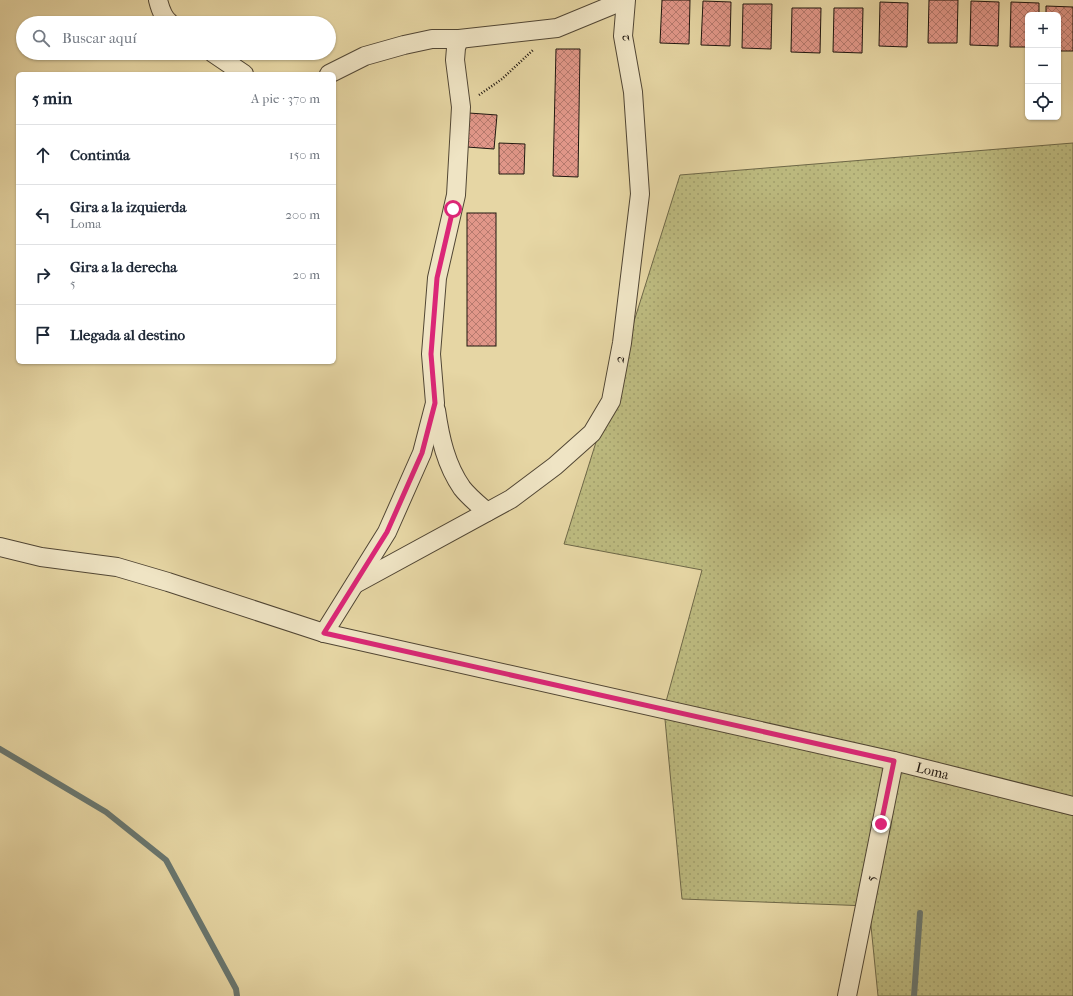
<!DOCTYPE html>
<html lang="es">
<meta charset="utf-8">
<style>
body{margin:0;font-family:"IM FELL French Canon",serif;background:#f2f2f3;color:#1f2937}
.controls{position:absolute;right:12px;top:12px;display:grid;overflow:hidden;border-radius:6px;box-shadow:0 1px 3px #0004}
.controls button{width:36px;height:36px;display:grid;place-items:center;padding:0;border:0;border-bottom:1px solid #e0e1e3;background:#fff;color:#1f2937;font:20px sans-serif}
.stop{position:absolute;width:12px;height:12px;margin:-9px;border:3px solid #db2777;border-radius:50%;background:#fff}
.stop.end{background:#db2777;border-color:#fff;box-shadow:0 1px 4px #0008}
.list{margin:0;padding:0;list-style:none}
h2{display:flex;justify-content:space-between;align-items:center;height:52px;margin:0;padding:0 16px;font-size:17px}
h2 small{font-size:13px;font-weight:400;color:#747a83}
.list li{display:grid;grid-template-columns:26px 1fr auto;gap:12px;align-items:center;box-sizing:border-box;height:60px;padding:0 16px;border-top:1px solid #e0e1e3}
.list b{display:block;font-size:15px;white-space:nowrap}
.list p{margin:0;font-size:13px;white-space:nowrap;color:#747a83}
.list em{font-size:13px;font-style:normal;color:#747a83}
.icon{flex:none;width:22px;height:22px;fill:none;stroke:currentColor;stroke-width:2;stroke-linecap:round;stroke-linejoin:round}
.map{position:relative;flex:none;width:1073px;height:996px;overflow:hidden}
.search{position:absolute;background:#fff;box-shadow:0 1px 3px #0004;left:16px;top:16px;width:320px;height:44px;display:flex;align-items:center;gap:10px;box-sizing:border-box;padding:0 14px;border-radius:22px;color:#747a83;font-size:15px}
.panel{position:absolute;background:#fff;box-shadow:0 1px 3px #0004;left:16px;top:72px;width:320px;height:292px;border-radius:6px}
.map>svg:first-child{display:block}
</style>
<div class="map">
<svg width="1073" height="996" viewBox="0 0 1073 996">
<defs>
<pattern id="grass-dots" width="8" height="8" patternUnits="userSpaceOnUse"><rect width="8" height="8" fill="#bdbb80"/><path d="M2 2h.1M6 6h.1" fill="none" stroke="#a2a06d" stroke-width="1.8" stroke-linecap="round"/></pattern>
<pattern id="building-cross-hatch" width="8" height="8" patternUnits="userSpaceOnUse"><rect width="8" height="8" fill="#e19789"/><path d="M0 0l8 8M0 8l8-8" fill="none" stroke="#b67a6e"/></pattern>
</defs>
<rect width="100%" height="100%" fill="#e6d6a4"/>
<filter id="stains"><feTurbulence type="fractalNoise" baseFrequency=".005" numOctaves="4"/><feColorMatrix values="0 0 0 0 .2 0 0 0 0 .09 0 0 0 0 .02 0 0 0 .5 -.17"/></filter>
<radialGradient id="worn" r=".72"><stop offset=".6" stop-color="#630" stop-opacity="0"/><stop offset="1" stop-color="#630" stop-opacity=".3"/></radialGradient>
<polygon fill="url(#grass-dots)" stroke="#6e6848" points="1073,143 1073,996 878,996 869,906 682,899 664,709 702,570 564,544 680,175"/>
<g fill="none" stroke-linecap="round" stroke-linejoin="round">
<g stroke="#697770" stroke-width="6">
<polyline points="0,749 106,812 166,860 236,989 237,996"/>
<polyline points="914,996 920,913"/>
</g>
</g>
<g fill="url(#building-cross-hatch)" stroke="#1f160f">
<polygon points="662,0 690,0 689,44 660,43"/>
<polygon points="929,0 958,0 957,43 928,43"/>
<polygon points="703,1 731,2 730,46 701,45"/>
<polygon points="971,1 999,2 998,46 970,45"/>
<polygon points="880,2 908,3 907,47 879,46"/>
<polygon points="1011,2 1039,3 1039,15 1028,15 1028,47 1010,47"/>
<polygon points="743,4 772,4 771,49 742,48"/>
<polygon points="1046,6 1073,7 1073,51 1058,51 1058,15 1046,15"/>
<polygon points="792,8 821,8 820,53 791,52"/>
<polygon points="834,8 863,8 862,53 833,52"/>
<polygon points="556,49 580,49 578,177 553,176"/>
<polygon points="469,113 497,115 494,149 467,147"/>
<polygon points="499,143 525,144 524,174 499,174"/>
<rect x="467" y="213" width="29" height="133"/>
</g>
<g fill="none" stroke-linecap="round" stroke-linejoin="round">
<g stroke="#514634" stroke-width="20">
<g id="street">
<path d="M158,0c2,8 5,18 12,23"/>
<polyline points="213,53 244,74"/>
<polyline points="329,74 365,56 404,45 432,39 459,39 557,28 625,0"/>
<path d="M436,410c4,28 10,55 26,78 7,9 17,17 25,24"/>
<path id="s1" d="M0,547l41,10 76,10 51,15 156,51 570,128 179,45"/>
<path id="s2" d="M355,584l156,-85 44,-33 37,-33 19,-32 11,-58 18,-149 -7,-102 -10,-56 3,-36"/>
<polyline points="324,633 387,532 422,453 435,403 431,354 437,278 456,195 461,107 455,60 456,48 459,39"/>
<path id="s3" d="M847,996l47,-235"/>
</g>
</g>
<polyline stroke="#1f160f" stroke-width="2.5" stroke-dasharray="1 2" stroke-linecap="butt" points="479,95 502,79 533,50"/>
<use href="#street" stroke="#efe4c4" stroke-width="18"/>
</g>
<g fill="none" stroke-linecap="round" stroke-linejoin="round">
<polyline stroke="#db2777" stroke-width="5" points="453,209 437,278 431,354 435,403 422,453 387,532 324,633 894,761 881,824"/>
</g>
<g text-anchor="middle" stroke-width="3.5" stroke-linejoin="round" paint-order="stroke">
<g font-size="14" fill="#1f160f" stroke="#efe4c4">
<text transform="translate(624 38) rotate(-94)" y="5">2</text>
<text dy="5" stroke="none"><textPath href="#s2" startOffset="362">2</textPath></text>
<text dy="5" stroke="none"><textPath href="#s1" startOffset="960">Loma</textPath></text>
<text dy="5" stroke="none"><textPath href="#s3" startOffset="120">5</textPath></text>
</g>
</g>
<rect width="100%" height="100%" filter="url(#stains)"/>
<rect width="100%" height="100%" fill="url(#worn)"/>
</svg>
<div class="controls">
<button>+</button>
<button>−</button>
<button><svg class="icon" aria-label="locate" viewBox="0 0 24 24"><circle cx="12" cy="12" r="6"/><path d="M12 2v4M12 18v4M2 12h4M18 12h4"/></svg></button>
</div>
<div class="stop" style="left:453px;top:209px"></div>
<div class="stop end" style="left:881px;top:824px"></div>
<div class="search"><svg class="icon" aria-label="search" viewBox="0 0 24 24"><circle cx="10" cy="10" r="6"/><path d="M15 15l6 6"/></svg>Buscar aquí</div>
<section class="panel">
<h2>5 min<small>A pie · 370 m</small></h2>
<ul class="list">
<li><svg class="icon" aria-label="ahead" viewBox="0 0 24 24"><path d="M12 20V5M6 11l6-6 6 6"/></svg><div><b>Continúa</b></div><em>150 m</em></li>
<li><svg class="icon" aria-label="left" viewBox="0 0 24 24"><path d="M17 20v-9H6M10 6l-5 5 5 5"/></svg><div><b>Gira a la izquierda</b><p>Loma</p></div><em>200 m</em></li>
<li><svg class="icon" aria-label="right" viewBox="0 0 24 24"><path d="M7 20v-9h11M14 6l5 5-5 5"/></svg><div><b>Gira a la derecha</b><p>5</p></div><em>20 m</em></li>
<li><svg class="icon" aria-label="arrive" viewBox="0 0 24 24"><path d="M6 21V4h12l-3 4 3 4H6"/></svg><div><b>Llegada al destino</b></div></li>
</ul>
</section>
</div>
